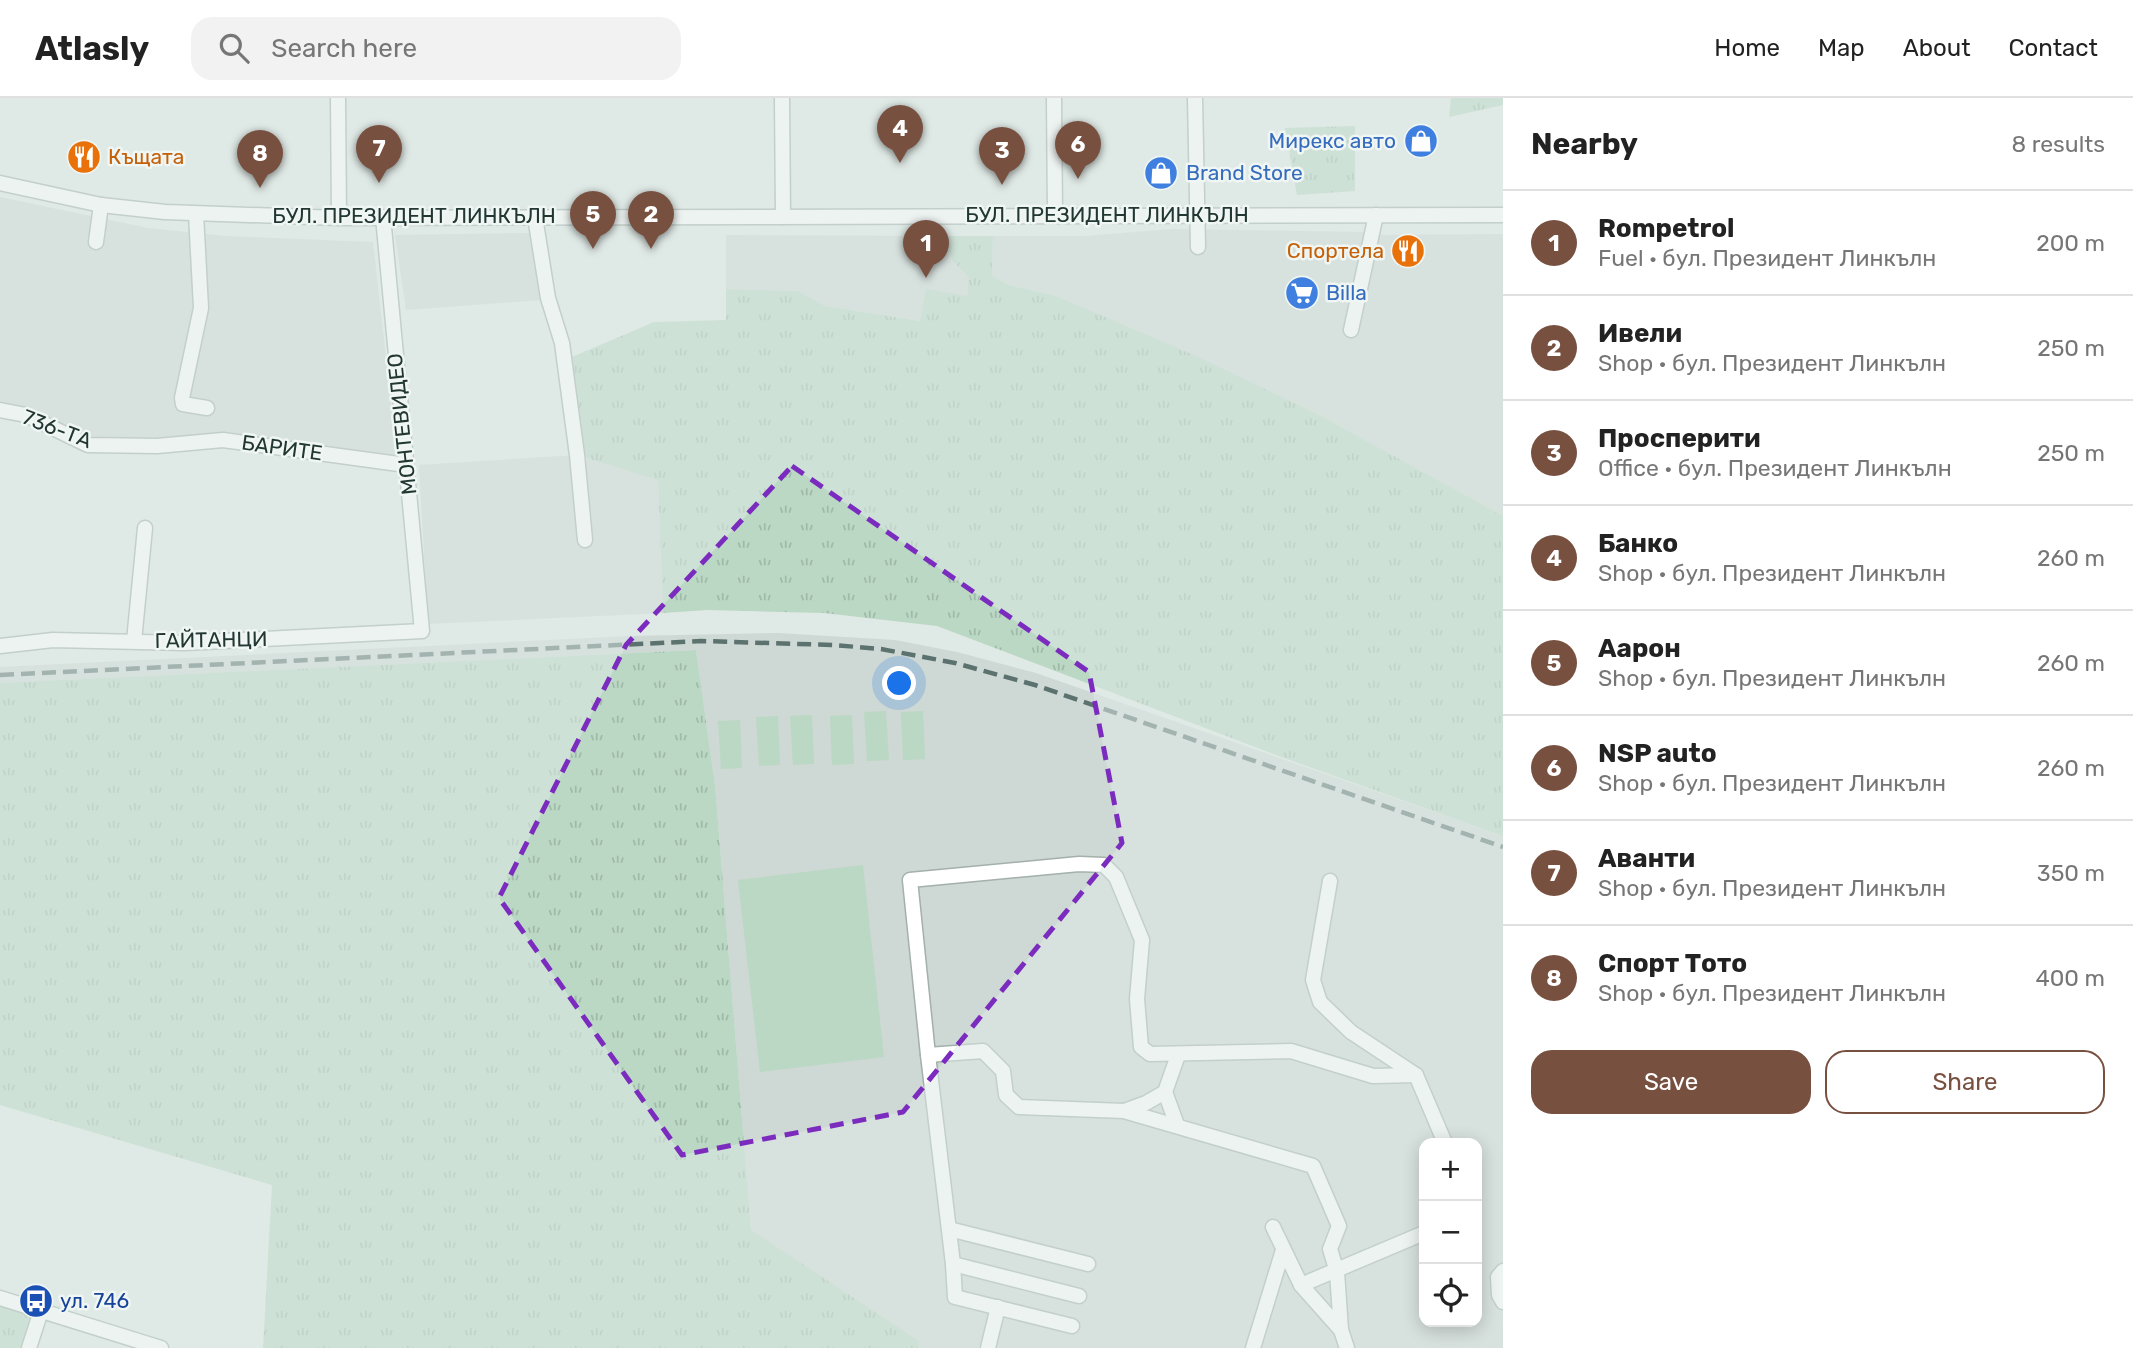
<!DOCTYPE html>
<meta charset="utf-8">
<style>
body{margin:0;font-family:Rubik,sans-serif;background:#f2f2f2;color:#222}
.controls{position:absolute;right:21px;bottom:21px;display:grid;overflow:hidden;border-radius:14px;box-shadow:0 4px 18px #0003}
.controls button{width:63px;height:63px;display:grid;place-items:center;padding:0;border:0;border-bottom:2px solid #e0e0e0;background:#fff;color:#222;font:35px sans-serif}
.you{position:absolute;left:900px;top:586px;width:24px;height:24px;margin:-18px;border:5px solid #fff;border-radius:50%;background:#1a73e8;box-shadow:0 0 0 10px #1a73e833}
.badge{display:grid;place-items:center;width:46px;height:46px;border-radius:50%;background:#785040;color:#fff;font-size:23px;font-weight:700}
.pin{position:absolute;translate:-50% -58px;filter:drop-shadow(0 2px 4px #0008)}
.pin::after{content:'';position:absolute;top:37px;width:24px;height:21px;background:inherit;clip-path:polygon(0 0,100% 0,50% 100%)}
.list{margin:0;padding:0;list-style:none}
h2{display:flex;justify-content:space-between;align-items:center;height:91px;margin:0;padding:0 28px;font-size:30px}
h2 small{font-size:23px;font-weight:400;color:#767676}
.list li{display:grid;grid-template-columns:46px 1fr auto;gap:21px;align-items:center;box-sizing:border-box;height:105px;padding:0 28px;border-top:2px solid #e0e0e0}
.list b{display:block;font-size:26px;white-space:nowrap}
.list p{margin:0;font-size:23px;white-space:nowrap;color:#767676}
.list em{font-size:23px;font-style:normal;color:#767676}
.actions{display:flex;gap:14px;padding:21px 28px}
.actions a{flex:1;padding:16px 0;border:2px solid #785040;border-radius:21px;text-align:center;font-size:24px;color:#785040}
.actions .main{background:#785040;color:#fff}
.icon{flex:none;width:38px;height:38px;fill:none;stroke:currentColor;stroke-width:2;stroke-linecap:round;stroke-linejoin:round}
.map{position:relative;flex:none;width:1503px;height:1250px;overflow:hidden}
header{display:flex;align-items:center;gap:42px;box-sizing:border-box;height:98px;padding:0 35px;background:#fff;border-bottom:2px solid #e0e0e0}
header strong{font-size:33px}
nav{display:flex;gap:38px;margin-inline-start:auto;font-size:24px}
.search{width:490px;height:63px;background:#f2f2f2;display:flex;align-items:center;gap:18px;box-sizing:border-box;padding:0 24px;border-radius:21px;color:#767676;font-size:26px}
main{display:flex}
aside{flex:1;background:#fff}
.map>svg:first-child{display:block}
</style>
<header>
<strong>Atlasly</strong>
<div class="search"><svg class="icon" aria-label="search" viewBox="0 0 24 24"><circle cx="10" cy="10" r="6"/><path d="M15 15l6 6"/></svg>Search here</div>
<nav><a>Home</a><a>Map</a><a>About</a><a>Contact</a></nav>
</header>
<main>
<div class="map">
<svg width="1503" height="1250" viewBox="0 0 1503 1250">
<defs>
<pattern id="grass-tufts" width="24" height="20" patternUnits="userSpaceOnUse" patternTransform="scale(1.75)"><rect width="24" height="20" fill="#bad8c4"/><path d="M3 7l-1-3M5 7V3M7 7l1-3M15 17l-1-3M17 17v-4M19 17l1-3" fill="none" stroke="#a0baa9"/></pattern>
</defs>
<rect width="100%" height="100%" fill="#dfe9e5"/>
<g fill="#ced8d4" fill-rule="evenodd">
<polygon points="0,99 148,130 226,138 373,144 397,358 254,339 88,340 0,307"/>
<polygon points="1171,131 1366,134 1377,137 1503,136 1503,418 1325,320 1056,198 1009,187 992,178 993,138 1086,138"/>
<polygon points="530,135 542,202 406,212 395,137"/>
<polygon points="726,137 938,138 954,164 970,181 967,198 921,223 825,208 798,193 726,191"/>
<polygon points="561,358 583,359 658,381 663,515 428,526 419,367"/>
<path d="M778,535l117,7 62,12 79,21 467,163v512h-585v-7l-167,-110 -36,-446 -19,-135 -696,33v-16l630,-31zM1424,1045h53v179h-53z"/>
</g>
<g fill="url(#grass-tufts)">
<polygon points="1451,0 1503,0 1503,7 1449,19"/>
<polygon points="1355,28 1355,93 1297,97 1285,30"/>
<polygon points="938,138 993,138 992,178 1009,187 1056,198 1196,258 1325,320 1503,418 1503,738 1281,659 937,528 824,515 707,512 663,515 658,382 583,359 572,259 654,224 726,222 726,191 798,193 825,208 920,223 926,191 967,198 969,180 954,164"/>
<polygon points="696,552 715,687 751,1132 919,1243 918,1250 263,1250 272,1087 0,1007 0,585"/>
<polygon points="0,1200 41,1213 29,1250 0,1250"/>
</g>
<g fill="#bad8c4">
<polygon points="886,613 889,662 867,663 864,614"/>
<polygon points="923,613 925,661 903,662 901,614"/>
<polygon points="812,617 814,666 793,667 790,618"/>
<polygon points="852,617 854,666 832,667 830,618"/>
<polygon points="778,618 780,667 759,668 756,619"/>
<polygon points="740,622 742,670 721,671 718,623"/>
<polygon points="863,767 884,959 760,974 738,782"/>
</g>
<g fill="none" stroke-linecap="round" stroke-linejoin="round">
<g stroke="#a3b0ac" stroke-width="17">
<g id="minor">
<polyline points="338,0 339,120"/>
<polyline points="782,0 783,119"/>
<polyline points="1054,0 1055,118"/>
<polyline points="1195,0 1198,149"/>
<polyline points="0,85 101,107 165,114 339,120 1503,117"/>
<polyline points="196,116 201,210 182,300 183,306 207,310"/>
<polyline points="535,119 548,200 562,245 577,357 585,442"/>
<polyline points="96,144 101,107"/>
<polyline points="1351,232 1376,117"/>
<polyline points="0,312 26,317 88,347 157,348 223,342 406,367"/>
<polyline points="134,543 145,430"/>
<polyline points="0,548 53,542 184,545 422,533 383,119"/>
<polyline points="1330,783 1313,882 1320,904 1351,934 1416,977 1445,1045"/>
<polyline points="928,957 983,953 1003,973 1006,997 1019,1009 1124,1013 1313,1068 1339,1128 1330,1151 1337,1174 1341,1232"/>
<polyline points="1165,994 1177,1027"/>
<polyline points="1124,1013 1146,1005 1165,994 1178,957"/>
<polyline points="1273,1129 1301,1187 1341,1232 1347,1250"/>
<polyline points="949,1131 1088,1166"/>
<polyline points="953,1166 955,1199 1072,1228"/>
<polyline points="1503,1173 1498,1179 1499,1197 1503,1204"/>
<polyline points="1301,1187 1424,1135"/>
<polyline points="1079,1198 953,1166 928,957 910,782 1079,766 1104,767 1116,779 1142,842 1137,901 1141,949 1150,956 1291,953 1373,978 1416,977"/>
<polyline points="0,1200 161,1250"/>
<polyline points="29,1250 41,1213"/>
<polyline points="988,1250 998,1209"/>
<polyline points="1253,1250 1283,1152"/>
</g>
</g>
<use href="#minor" stroke="#fff" stroke-width="14"/>
<polyline stroke="#5c726e" stroke-width="4.5" stroke-dasharray="14 7" stroke-linecap="butt" points="0,577 701,543 834,547 881,551 955,565 1035,587 1503,749"/>
</g>
<path d="M0 0H1503V1250H0ZM792,368l297,206 33,171 -219,269 -221,43 -183,-257 127,-253z" fill="#dfe9e5" fill-opacity=".55" fill-rule="evenodd"/>
<path fill="none" stroke="#7b2cbf" stroke-width="5" stroke-dasharray="14 9" stroke-linejoin="round" d="M792,368l297,206 33,171 -219,269 -221,43 -183,-257 127,-253z"/>
<defs>
<g id="shop-disc" transform="scale(1.75)"><circle r="9.5" fill="#3f7fe0" stroke="#eff6f3"/><path d="M-5-2.5h2.3a2.7 3.5 0 0 1 5.4 0H5L5.5 6h-11ZM-1.5-2.5h3a1.5 2.3 0 0 0-3 0Z" fill="#fff"/></g>
<g id="restaurant-disc" transform="scale(1.75)"><circle r="9.5" fill="#e8710a" stroke="#eff6f3"/><path d="M-5-6h1v4h1v-4h1v4h1v-4h1v5L-1.5 .5V6h-2V.5L-5-1ZM5-6V6H3V1.5H1.5Q1.5-4 5-6Z" fill="#fff"/></g>
<g id="supermarket-disc" transform="scale(1.75)"><circle r="9.5" fill="#3f7fe0" stroke="#eff6f3"/><path d="M-6-5.5h2.5l.6 2H6L4.5 2H-2.5L-4.4-4H-6ZM-1.5 3.2a1.3 1.3 0 1 0 .1 0ZM3 3.2a1.3 1.3 0 1 0 .1 0Z" fill="#fff"/></g>
<g id="bus-disc" transform="scale(1.75)"><circle r="9.5" fill="#1a4fb4" stroke="#eff6f3"/><path d="M-5-6H5V4H4V6H2V4H-2V6H-4V4H-5ZM-3.5-4V0h7V-4ZM-3.5 1.2v1.5H-2V1.2ZM2 1.2v1.5H3.5V1.2Z" fill="#fff"/></g>
</defs>
<g fill-rule="evenodd">
<use href="#shop-disc" x="1421" y="43"/>
<use href="#restaurant-disc" x="84" y="59"/>
<use href="#shop-disc" x="1161" y="75"/>
<use href="#restaurant-disc" x="1408" y="153"/>
<use href="#supermarket-disc" x="1302" y="195"/>
<use href="#bus-disc" x="36" y="1203"/>
</g>
<g text-anchor="middle" stroke-width="5" stroke-linejoin="round" paint-order="stroke">
<g font-size="21" fill="#366cbe" stroke="#eff6f3" text-anchor="start">
<text x="1396" y="50" text-anchor="end">Мирекс авто</text>
<text x="1186" y="82">Brand Store</text>
<text x="1326" y="202">Billa</text>
</g>
<g font-size="21" fill="#c56008" stroke="#eff6f3" text-anchor="start">
<text x="108" y="66">Къщата</text>
<text x="1384" y="160" text-anchor="end">Спортела</text>
</g>
<g font-size="21" fill="#223732" stroke="#eff6f3">
<text x="1107" y="124">БУЛ. ПРЕЗИДЕНТ ЛИНКЪЛН</text>
<text x="414" y="125">БУЛ. ПРЕЗИДЕНТ ЛИНКЪЛН</text>
<text transform="translate(402 326) rotate(-96)" y="7">МОНТЕВИДЕО</text>
<text transform="translate(57 331) rotate(21)" y="7">736-ТА</text>
<text transform="translate(282 350) rotate(8)" y="7">БАРИТЕ</text>
<text transform="translate(211 542) rotate(-1)" y="7">ГАЙТАНЦИ</text>
</g>
<g font-size="21" fill="#164399" stroke="#eff6f3" text-anchor="start">
<text x="60" y="1210">ул. 746</text>
</g>
</g>
</svg>
<div class="controls">
<button>+</button>
<button>−</button>
<button><svg class="icon" aria-label="locate" viewBox="0 0 24 24"><circle cx="12" cy="12" r="6"/><path d="M12 2v4M12 18v4M2 12h4M18 12h4"/></svg></button>
</div>
<div class="you"></div>
<div class="pin badge" style="left:926px;top:180px">1</div>
<div class="pin badge" style="left:651px;top:151px">2</div>
<div class="pin badge" style="left:1002px;top:87px">3</div>
<div class="pin badge" style="left:900px;top:65px">4</div>
<div class="pin badge" style="left:593px;top:151px">5</div>
<div class="pin badge" style="left:1078px;top:81px">6</div>
<div class="pin badge" style="left:379px;top:85px">7</div>
<div class="pin badge" style="left:260px;top:90px">8</div>
</div>
<aside>
<h2>Nearby<small>8 results</small></h2>
<ul class="list">
<li><span class="badge">1</span><div><b>Rompetrol</b><p>Fuel · бул. Президент Линкълн</p></div><em>200 m</em></li>
<li><span class="badge">2</span><div><b>Ивели</b><p>Shop · бул. Президент Линкълн</p></div><em>250 m</em></li>
<li><span class="badge">3</span><div><b>Просперити</b><p>Office · бул. Президент Линкълн</p></div><em>250 m</em></li>
<li><span class="badge">4</span><div><b>Банко</b><p>Shop · бул. Президент Линкълн</p></div><em>260 m</em></li>
<li><span class="badge">5</span><div><b>Аарон</b><p>Shop · бул. Президент Линкълн</p></div><em>260 m</em></li>
<li><span class="badge">6</span><div><b>NSP auto</b><p>Shop · бул. Президент Линкълн</p></div><em>260 m</em></li>
<li><span class="badge">7</span><div><b>Аванти</b><p>Shop · бул. Президент Линкълн</p></div><em>350 m</em></li>
<li><span class="badge">8</span><div><b>Спорт Тото</b><p>Shop · бул. Президент Линкълн</p></div><em>400 m</em></li>
</ul>
<div class="actions"><a class="main">Save</a><a>Share</a></div>
</aside>
</main>
